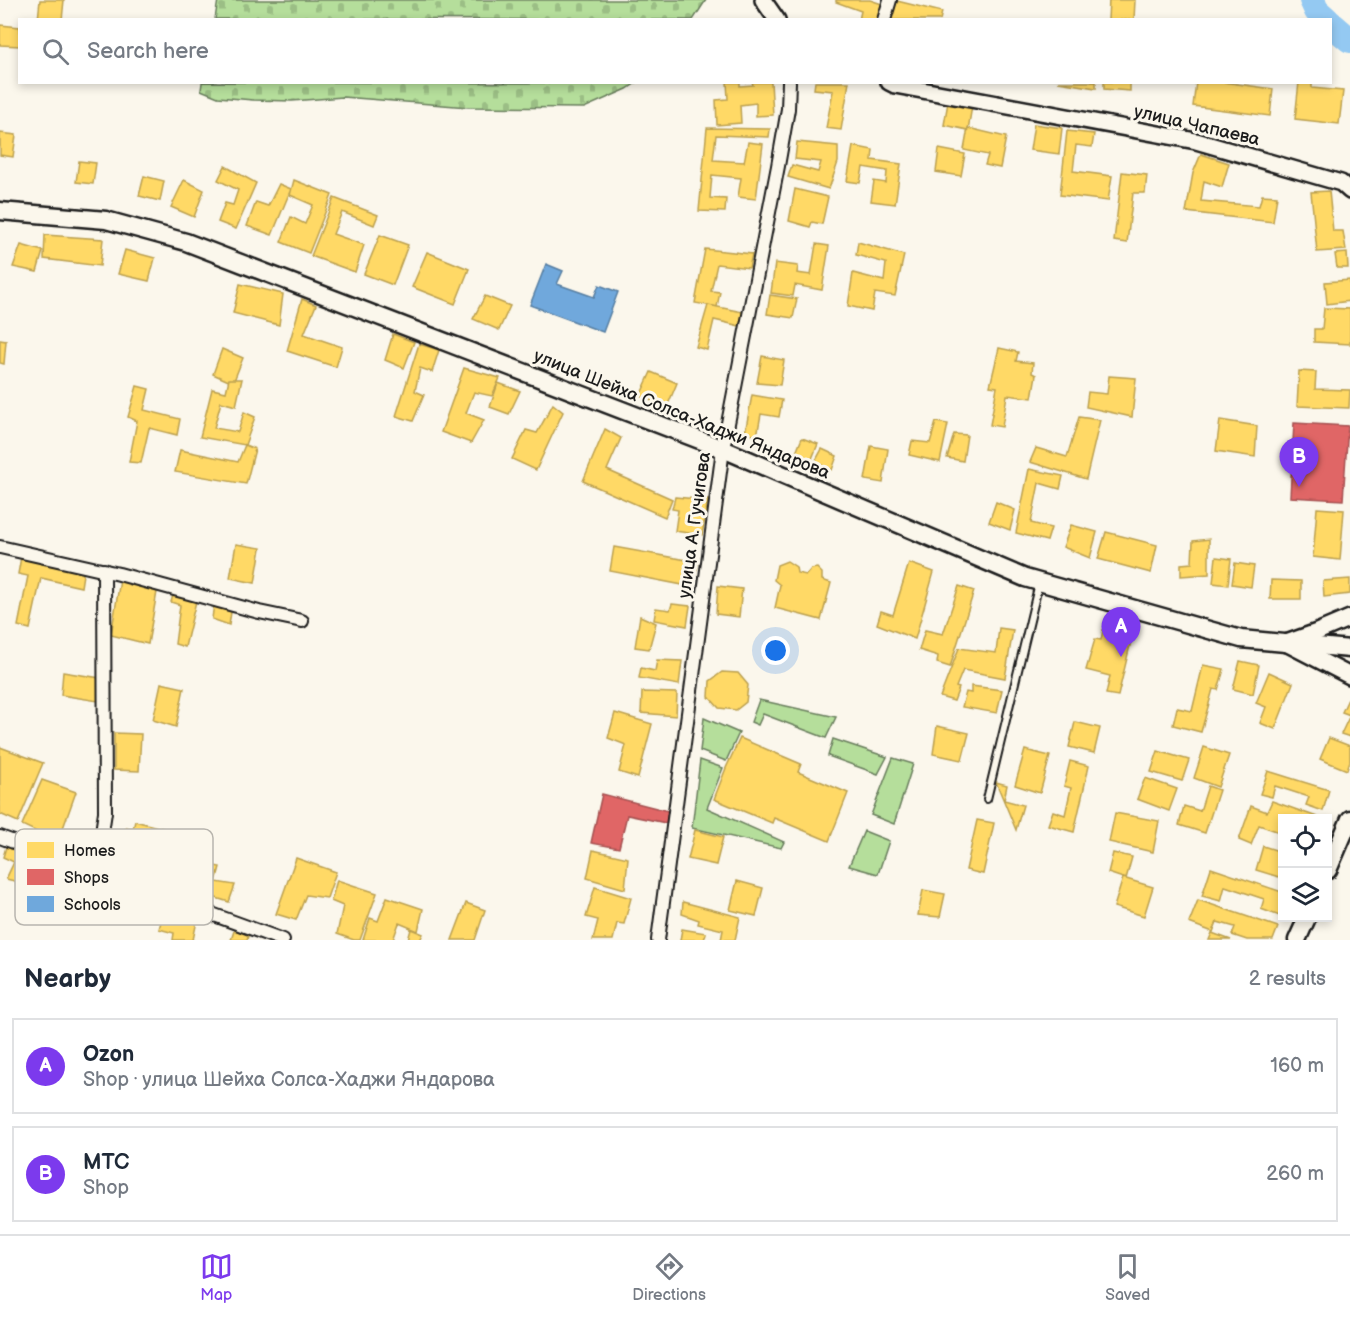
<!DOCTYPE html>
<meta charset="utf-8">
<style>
body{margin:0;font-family:"Balsamiq Sans",sans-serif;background:#f2f2f3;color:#1f2937}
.controls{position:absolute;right:18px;bottom:18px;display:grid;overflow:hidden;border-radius:0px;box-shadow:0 3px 9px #0003}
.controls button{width:54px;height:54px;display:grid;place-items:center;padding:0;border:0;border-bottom:2px solid #e0e1e3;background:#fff;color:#1f2937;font:30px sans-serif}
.you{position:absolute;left:776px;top:651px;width:21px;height:21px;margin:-15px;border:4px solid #fff;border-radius:50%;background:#1a73e8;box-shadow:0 0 0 9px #1a73e833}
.badge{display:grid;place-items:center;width:39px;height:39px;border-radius:50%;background:#7c3aed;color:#fff;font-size:20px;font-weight:700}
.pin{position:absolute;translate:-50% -50px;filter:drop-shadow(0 2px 3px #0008)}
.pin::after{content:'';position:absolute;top:32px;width:21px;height:18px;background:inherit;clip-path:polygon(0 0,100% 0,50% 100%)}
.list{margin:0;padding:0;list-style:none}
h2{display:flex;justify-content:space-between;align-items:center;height:78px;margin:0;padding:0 24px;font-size:26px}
h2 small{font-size:20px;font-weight:400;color:#747a83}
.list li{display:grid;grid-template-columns:39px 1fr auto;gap:18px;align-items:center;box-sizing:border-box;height:96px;margin:0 12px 12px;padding:0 12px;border:2px solid #e0e1e3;border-radius:0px}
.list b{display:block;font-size:22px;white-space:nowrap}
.list p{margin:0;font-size:20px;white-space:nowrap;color:#747a83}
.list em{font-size:20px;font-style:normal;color:#747a83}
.icon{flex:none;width:33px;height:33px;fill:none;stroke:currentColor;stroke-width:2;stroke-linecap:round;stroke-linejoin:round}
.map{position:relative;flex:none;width:1350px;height:940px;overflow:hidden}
.search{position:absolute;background:#fff;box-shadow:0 3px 9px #0003;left:18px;right:18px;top:18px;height:66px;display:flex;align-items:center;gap:15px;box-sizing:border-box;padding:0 21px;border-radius:0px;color:#747a83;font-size:22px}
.sheet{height:294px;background:#fff}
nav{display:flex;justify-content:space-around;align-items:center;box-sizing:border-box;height:84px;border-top:2px solid #e0e1e3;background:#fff;font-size:16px;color:#747a83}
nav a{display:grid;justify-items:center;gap:3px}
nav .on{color:#7c3aed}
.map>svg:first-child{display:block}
</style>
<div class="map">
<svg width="1350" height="940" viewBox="0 0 1350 940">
<defs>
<pattern id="cemetery-stones" width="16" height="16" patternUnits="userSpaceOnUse" patternTransform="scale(1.5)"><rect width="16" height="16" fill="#b5de9b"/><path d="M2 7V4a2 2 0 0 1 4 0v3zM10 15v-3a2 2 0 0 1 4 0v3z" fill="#9bbe85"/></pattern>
</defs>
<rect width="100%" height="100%" fill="#fbf7ec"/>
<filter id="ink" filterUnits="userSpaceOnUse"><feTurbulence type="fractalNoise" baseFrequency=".0167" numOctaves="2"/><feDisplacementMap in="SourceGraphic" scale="12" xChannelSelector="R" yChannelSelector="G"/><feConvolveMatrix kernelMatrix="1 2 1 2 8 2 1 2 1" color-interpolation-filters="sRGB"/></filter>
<g filter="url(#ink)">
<g fill="#b5de9b" stroke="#687d5c" stroke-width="1.5">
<polygon points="759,700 836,717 826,738 763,714 758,725 751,722"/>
<polygon points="704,718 739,733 726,761 700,751"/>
<polygon points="833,739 887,757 878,774 828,756"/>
<polygon points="893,758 913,764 894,824 871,815"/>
<polygon points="700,760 723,768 707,808 784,842 781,848 692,828"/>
<polygon points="864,831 889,841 878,874 849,866"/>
</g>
<g fill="url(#cemetery-stones)" stroke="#687d5c" stroke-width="1.5">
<polygon points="218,0 706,0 693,20 215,19"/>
<polygon points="202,83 202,82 636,83 627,89 584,108 468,107 343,97 292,101 253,100 218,97 201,90"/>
</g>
<g fill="#ffd966" stroke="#bba050" stroke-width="1.5">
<polygon points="40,0 64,0 62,20 38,20"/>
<polygon points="836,0 870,0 882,4 878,20 859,20 861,11 836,2"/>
<polygon points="1109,0 1135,0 1134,20 1108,20"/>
<polygon points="897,1 942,12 940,20 891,20"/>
<polygon points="0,25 20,27 20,46 0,45"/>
<polygon points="727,82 740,82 740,86 753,85 752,82 771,82 773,115 756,116 756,103 740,105 741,123 717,125 716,100 728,99"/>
<polygon points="815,82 849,82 841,130 826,128 833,91 814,89"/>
<polygon points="1058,82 1096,82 1096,88"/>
<polygon points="1104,82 1130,82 1130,91 1104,89"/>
<polygon points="1196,82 1223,82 1273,89 1270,116 1193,106"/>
<polygon points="1299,82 1312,82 1312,88 1343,91 1339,124 1295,119"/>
<polygon points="948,102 972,106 968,130 944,125"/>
<polygon points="1034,124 1062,128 1059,154 1030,150"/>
<polygon points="707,128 770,129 769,137 716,135 713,160 744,162 748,142 763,144 756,199 738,197 741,178 712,175 710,198 726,199 725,212 699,211"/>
<polygon points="968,128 1006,137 1000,168 985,165 988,155 964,150"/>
<polygon points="1067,131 1094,134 1092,147 1076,145 1073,171 1112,176 1108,201 1060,195"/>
<polygon points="0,133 16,135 13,157 0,155"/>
<polygon points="797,142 838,146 838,162 829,189 788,177 792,165 818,172 821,162 795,159"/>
<polygon points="853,146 873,150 872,160 901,164 895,204 871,201 874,181 886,183 887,171 863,167 860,183 847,181"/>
<polygon points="939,149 965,154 961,176 936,172"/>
<polygon points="1201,154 1229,163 1222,187 1204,181 1201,201 1259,206 1262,195 1277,196 1273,222 1186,212 1193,173"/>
<polygon points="79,161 96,163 93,184 76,182"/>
<polygon points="225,166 256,183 236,229 218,222 225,203 233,205 238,190 218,180"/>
<polygon points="1122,172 1147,175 1145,193 1133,193 1127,243 1114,241"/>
<polygon points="144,176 164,181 160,201 139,196"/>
<polygon points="184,180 204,190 194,217 171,207"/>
<polygon points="294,180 332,195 309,253 281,242 291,217 305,224 313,205 290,195"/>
<polygon points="279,184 291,189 272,235 247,226 256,202 268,206"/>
<polygon points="795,189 828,197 822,224 812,222 810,227 789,221"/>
<polygon points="1329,191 1333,231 1343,231 1346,250 1317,252 1311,192"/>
<polygon points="334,198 378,215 374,225 342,212 333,234 364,245 355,272 311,256"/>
<polygon points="45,235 103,239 100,266 44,259"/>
<polygon points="380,235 408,245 393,285 364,274"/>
<polygon points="858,242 904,255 895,296 875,293 872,311 848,306 853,273 884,281 886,263 856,255"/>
<polygon points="816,244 829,246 822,290 795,285 793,296 771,293 775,263 798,266 797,273 811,275"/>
<polygon points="21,245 43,251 37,272 13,267"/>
<polygon points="705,249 752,254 749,268 717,264 711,291 720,292 717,307 695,303"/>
<polygon points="125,250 155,258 149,281 118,274"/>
<polygon points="427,252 469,269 455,304 412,287"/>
<polygon points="1347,253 1348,268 1337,268 1335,254"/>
<polygon points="1350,280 1350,301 1327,304 1325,282"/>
<polygon points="240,284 283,294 279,325 233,313"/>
<polygon points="770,295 797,299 793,318 767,314"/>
<polygon points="485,296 510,306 499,330 473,319"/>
<polygon points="302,299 316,305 304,334 342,347 336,367 287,351"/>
<polygon points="708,305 743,312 740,326 714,320 707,350 696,347"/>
<polygon points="1324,308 1350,309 1350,344 1314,342 1314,329 1322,329"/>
<polygon points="393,334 414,342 404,368 385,360"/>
<polygon points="0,340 6,341 4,364 0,363"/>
<polygon points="419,344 439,350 432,372 420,368 415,391 424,395 413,421 396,416"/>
<polygon points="999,348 1018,352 1016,361 1033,363 1032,373 1036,375 1032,398 1007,395 1002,427 990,425 997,387 990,386"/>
<polygon points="222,349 243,358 233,383 213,374"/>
<polygon points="762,356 784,360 780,385 757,383"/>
<polygon points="464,368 500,378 492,396 474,392 466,413 484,420 471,443 441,432"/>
<polygon points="1299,371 1316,372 1315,389 1350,390 1349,408 1297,406"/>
<polygon points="651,372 677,383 667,407 640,396"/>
<polygon points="1109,376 1136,378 1132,417 1086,407 1088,392 1107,394"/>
<polygon points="229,379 242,379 236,406 221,402 214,428 238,432 244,412 255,417 245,445 200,437 212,389 226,392"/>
<polygon points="498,383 520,391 509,414 490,407"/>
<polygon points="137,386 149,389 144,410 180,419 177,435 149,428 141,463 129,462 137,421 128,417"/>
<polygon points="752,395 782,400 779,417 761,414 757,436 745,433"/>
<polygon points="553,404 563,412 536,470 512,459 526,430 537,433"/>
<polygon points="1079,417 1100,420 1086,479 1030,462 1036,448 1067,457"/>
<polygon points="1220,420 1257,426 1255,457 1216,451"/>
<polygon points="936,422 948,424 940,462 909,455 912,441 930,443"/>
<polygon points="605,429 621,438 607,470 672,499 665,517 583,481"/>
<polygon points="954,434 967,435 963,461 947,458"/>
<polygon points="802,438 818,444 811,461 795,455"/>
<polygon points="245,445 255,449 246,484 175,472 180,450 238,462"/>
<polygon points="871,446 888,449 883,483 865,480"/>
<polygon points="822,449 837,456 832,470 815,462"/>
<polygon points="1029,469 1063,476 1060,489 1039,483 1031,523 1051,528 1047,541 1016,533"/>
<polygon points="675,497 708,500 702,535 675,531 678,510 672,509"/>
<polygon points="996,502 1015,510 1010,530 989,522"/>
<polygon points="1317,508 1344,510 1340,560 1313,557"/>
<polygon points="1071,525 1097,532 1090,558 1063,547"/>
<polygon points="1106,532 1157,545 1151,573 1098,559"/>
<polygon points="1209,539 1209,574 1181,576 1181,564 1192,563 1193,541"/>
<polygon points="236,544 261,548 255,583 230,578"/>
<polygon points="614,547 698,562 693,587 610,571"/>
<polygon points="21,557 84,568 81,587 41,578 30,629 18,626 28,576 18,574"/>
<polygon points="1216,557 1231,559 1228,585 1213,583"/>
<polygon points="787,561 796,567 797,573 806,575 811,569 817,568 822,573 822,580 831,583 821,620 775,608 780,585 774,580 777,565"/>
<polygon points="909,563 934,572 915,639 877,624 881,611 893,615"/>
<polygon points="1235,563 1254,566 1251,587 1232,584"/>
<polygon points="1350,579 1350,594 1324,597 1323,581"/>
<polygon points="120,580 158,586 148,644 111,635"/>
<polygon points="1271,580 1301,581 1301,599 1270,599"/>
<polygon points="718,586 742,589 739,617 716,614"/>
<polygon points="959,586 974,591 950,667 937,663 938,656 919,650 925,630 943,634"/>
<polygon points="174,592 197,597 185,647 175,644 180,605 171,602"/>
<polygon points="214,603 232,606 229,625 212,619"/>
<polygon points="672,604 690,606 687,626 654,620 656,608 670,610"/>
<polygon points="640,616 656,623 649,649 635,647"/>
<polygon points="999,628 1013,630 1005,678 963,670 956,687 959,688 954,701 940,697 959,648 996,653"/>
<polygon points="1103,630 1132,637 1118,696 1106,694 1110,676 1086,670 1095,639 1101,640"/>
<polygon points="657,660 682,661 679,685 639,678 641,668 655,671"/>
<polygon points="1240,661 1259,665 1253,694 1233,689"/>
<polygon points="1203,665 1224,669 1218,690 1213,689 1201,732 1173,725 1177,708 1192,711"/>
<polygon points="63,672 100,678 98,701 61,695"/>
<polygon points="722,672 738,673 748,685 746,702 736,710 719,708 709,697 710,681"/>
<polygon points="1269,672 1293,683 1275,729 1260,723 1266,707 1256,703"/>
<polygon points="161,683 184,688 176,727 153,720"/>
<polygon points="971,686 1002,690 997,713 962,707 966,692 971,693"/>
<polygon points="642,692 677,693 676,716 641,713"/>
<polygon points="1348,699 1350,700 1350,737 1341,734 1350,715 1342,712"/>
<polygon points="615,713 652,724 638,778 619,772 626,745 608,738"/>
<polygon points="1075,722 1100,728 1094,753 1069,747"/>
<polygon points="937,726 969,733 962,760 933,754"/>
<polygon points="114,733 141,734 139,771 114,770"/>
<polygon points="740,738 801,764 798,772 848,793 829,841 774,818 772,823 714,799 726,768"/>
<polygon points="1329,738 1350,746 1350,761 1347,770 1320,759"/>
<polygon points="0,747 43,763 18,822 0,814"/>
<polygon points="1204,747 1229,755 1218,787 1194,778"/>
<polygon points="1025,750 1050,756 1040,793 1015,785"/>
<polygon points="1158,751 1189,760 1182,781 1151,772"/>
<polygon points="1070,761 1089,766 1074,832 1048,825 1053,811 1065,815 1071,788 1064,786"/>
<polygon points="1268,771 1329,790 1323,811 1306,805 1309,797 1275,786 1272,797 1260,794"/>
<polygon points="1145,778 1177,789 1169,811 1137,799"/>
<polygon points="42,780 76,792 58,842 22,825"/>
<polygon points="996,782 1007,785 1004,800 1023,805 1016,830"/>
<polygon points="1208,786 1219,790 1205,833 1179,825 1184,806 1200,811"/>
<polygon points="1272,801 1320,818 1282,818 1282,833 1259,825 1251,845 1239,840 1251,806 1267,812"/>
<polygon points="1115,813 1159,821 1153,852 1109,842"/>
<polygon points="977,820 994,823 983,874 966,870"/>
<polygon points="135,821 203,839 193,864 145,848 138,867 114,861 126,827 133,829"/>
<polygon points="695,830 723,837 716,865 688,859"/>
<polygon points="1263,846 1282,852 1282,878 1256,870"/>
<polygon points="6,847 48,862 45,872 24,865 19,882 6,879 14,862 3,857"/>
<polygon points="593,850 628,858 625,889 587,878"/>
<polygon points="1113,853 1132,857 1126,879 1108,873"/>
<polygon points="296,858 336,872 327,898 306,895 296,920 276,914"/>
<polygon points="199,863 220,867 216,882 235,885 229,902 190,890"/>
<polygon points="1211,868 1282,892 1282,917 1261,909 1264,899 1225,886 1221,901 1202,896"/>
<polygon points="1123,878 1153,887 1144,916 1114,907"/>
<polygon points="337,880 377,893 360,940 354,940 337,934 343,906 331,901"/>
<polygon points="737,881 763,888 756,916 730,910"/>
<polygon points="595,887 631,898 624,924 617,923 613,940 593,940 598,920 586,917"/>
<polygon points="923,890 945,894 940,917 918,915"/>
<polygon points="387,897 423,909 418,931 399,923 393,940 363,940 370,918 378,921"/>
<polygon points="1198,900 1278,927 1273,940 1247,940 1232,935 1235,927 1217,922 1213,932 1189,923"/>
<polygon points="683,902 740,917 735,940 721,940 723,930 698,924 699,920 682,914"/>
<polygon points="466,903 485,910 475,940 452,940"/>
<polygon points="165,907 198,916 193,940 173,940 174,933 159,929"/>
<polygon points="235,928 249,932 247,940 231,940"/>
<polygon points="411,929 423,934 420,940 408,940"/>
<polygon points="682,929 706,933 704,940 680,940"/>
<polygon points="1212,933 1231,940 1209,940"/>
</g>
<g fill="#e06666" stroke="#a55050" stroke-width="1.5">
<polygon points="1294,423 1348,426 1343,500 1290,497"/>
<polygon points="602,794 668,811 666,823 627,815 619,848 591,843"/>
</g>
<polygon fill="#6fa8dc" stroke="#567ea2" stroke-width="1.5" points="546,264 563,271 557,284 594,297 599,285 618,292 603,332 530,305"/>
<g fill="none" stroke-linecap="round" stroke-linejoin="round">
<g stroke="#94c9f2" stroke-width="26">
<polyline points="1312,0 1317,11 1327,20"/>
<polyline points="1330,23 1350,40"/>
</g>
<g stroke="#1c1c1c" stroke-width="10">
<polyline id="service" points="987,799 1039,583"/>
</g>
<g stroke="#1c1c1c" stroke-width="16">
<g id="minor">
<polyline points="884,20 890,0"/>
<polyline points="0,547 119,574 259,612 302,621"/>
<polyline points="0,837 283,940"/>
<polyline points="96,872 105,812 104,570"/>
<polyline points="658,940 723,449 778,166 788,109 789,82"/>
</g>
</g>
<g stroke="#1c1c1c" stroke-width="20">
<g id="tertiary">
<polyline points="763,0 777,20"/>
<polyline points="889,82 895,85 1196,141 1341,183 1350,191"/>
<polyline points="1286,643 1317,632 1350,618"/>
<polyline points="1288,644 1350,676"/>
</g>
</g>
<g stroke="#1c1c1c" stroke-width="21">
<g id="secondary">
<polyline points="0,211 106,220 186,242 723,449 1025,578 1241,639 1350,649"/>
<polyline points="1328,870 1350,819"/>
<polyline points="1297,940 1307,918"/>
</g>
</g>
<use href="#service" stroke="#fbf7ec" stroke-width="6"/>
<use href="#minor" stroke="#fbf7ec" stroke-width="12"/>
<use href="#tertiary" stroke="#fbf7ec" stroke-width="15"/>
<use href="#secondary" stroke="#fbf7ec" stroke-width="16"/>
</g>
</g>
<g text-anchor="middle" stroke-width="6" stroke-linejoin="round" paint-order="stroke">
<g font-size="18" fill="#1c1c1c" stroke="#fbf7ec">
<text transform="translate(1197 125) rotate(13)" y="6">улица Чапаева</text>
<text transform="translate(682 414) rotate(22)" y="6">улица Шейха Солса-Хаджи Яндарова</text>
<text transform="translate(694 525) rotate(-82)" y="6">улица А. Гучигова</text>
</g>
</g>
<rect x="15" y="829" width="198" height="96" rx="9" fill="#fbf7ec" stroke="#b8b5ae" stroke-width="1.5"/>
<rect x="27" y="842" width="27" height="16" fill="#ffd966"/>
<rect x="27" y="869" width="27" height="16" fill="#e06666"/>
<rect x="27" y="896" width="27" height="16" fill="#6fa8dc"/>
<g font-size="16" fill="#1c1c1c">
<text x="64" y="856">Homes</text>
<text x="64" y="883">Shops</text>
<text x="64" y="910">Schools</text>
</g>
</svg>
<div class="controls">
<button><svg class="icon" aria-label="locate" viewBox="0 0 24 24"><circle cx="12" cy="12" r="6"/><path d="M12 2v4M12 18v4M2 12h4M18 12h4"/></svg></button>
<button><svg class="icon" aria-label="layers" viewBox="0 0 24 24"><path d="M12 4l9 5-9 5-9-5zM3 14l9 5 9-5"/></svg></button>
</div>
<div class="you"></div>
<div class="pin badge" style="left:1121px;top:657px">A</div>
<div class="pin badge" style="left:1299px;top:487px">B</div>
<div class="search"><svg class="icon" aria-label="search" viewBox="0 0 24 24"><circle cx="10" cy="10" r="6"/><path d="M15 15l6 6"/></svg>Search here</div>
</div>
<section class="sheet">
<h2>Nearby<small>2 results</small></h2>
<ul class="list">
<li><span class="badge">A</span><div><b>Ozon</b><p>Shop · улица Шейха Солса-Хаджи Яндарова</p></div><em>160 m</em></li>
<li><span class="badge">B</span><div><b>МТС</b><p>Shop</p></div><em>260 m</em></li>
</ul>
</section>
<nav>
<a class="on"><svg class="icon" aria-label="map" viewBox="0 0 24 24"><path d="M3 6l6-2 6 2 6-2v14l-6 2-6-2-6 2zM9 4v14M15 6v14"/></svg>Map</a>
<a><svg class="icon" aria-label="directions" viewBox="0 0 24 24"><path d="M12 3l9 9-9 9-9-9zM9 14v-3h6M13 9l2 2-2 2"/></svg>Directions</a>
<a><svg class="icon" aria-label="saved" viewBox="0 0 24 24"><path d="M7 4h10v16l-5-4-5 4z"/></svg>Saved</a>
</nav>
